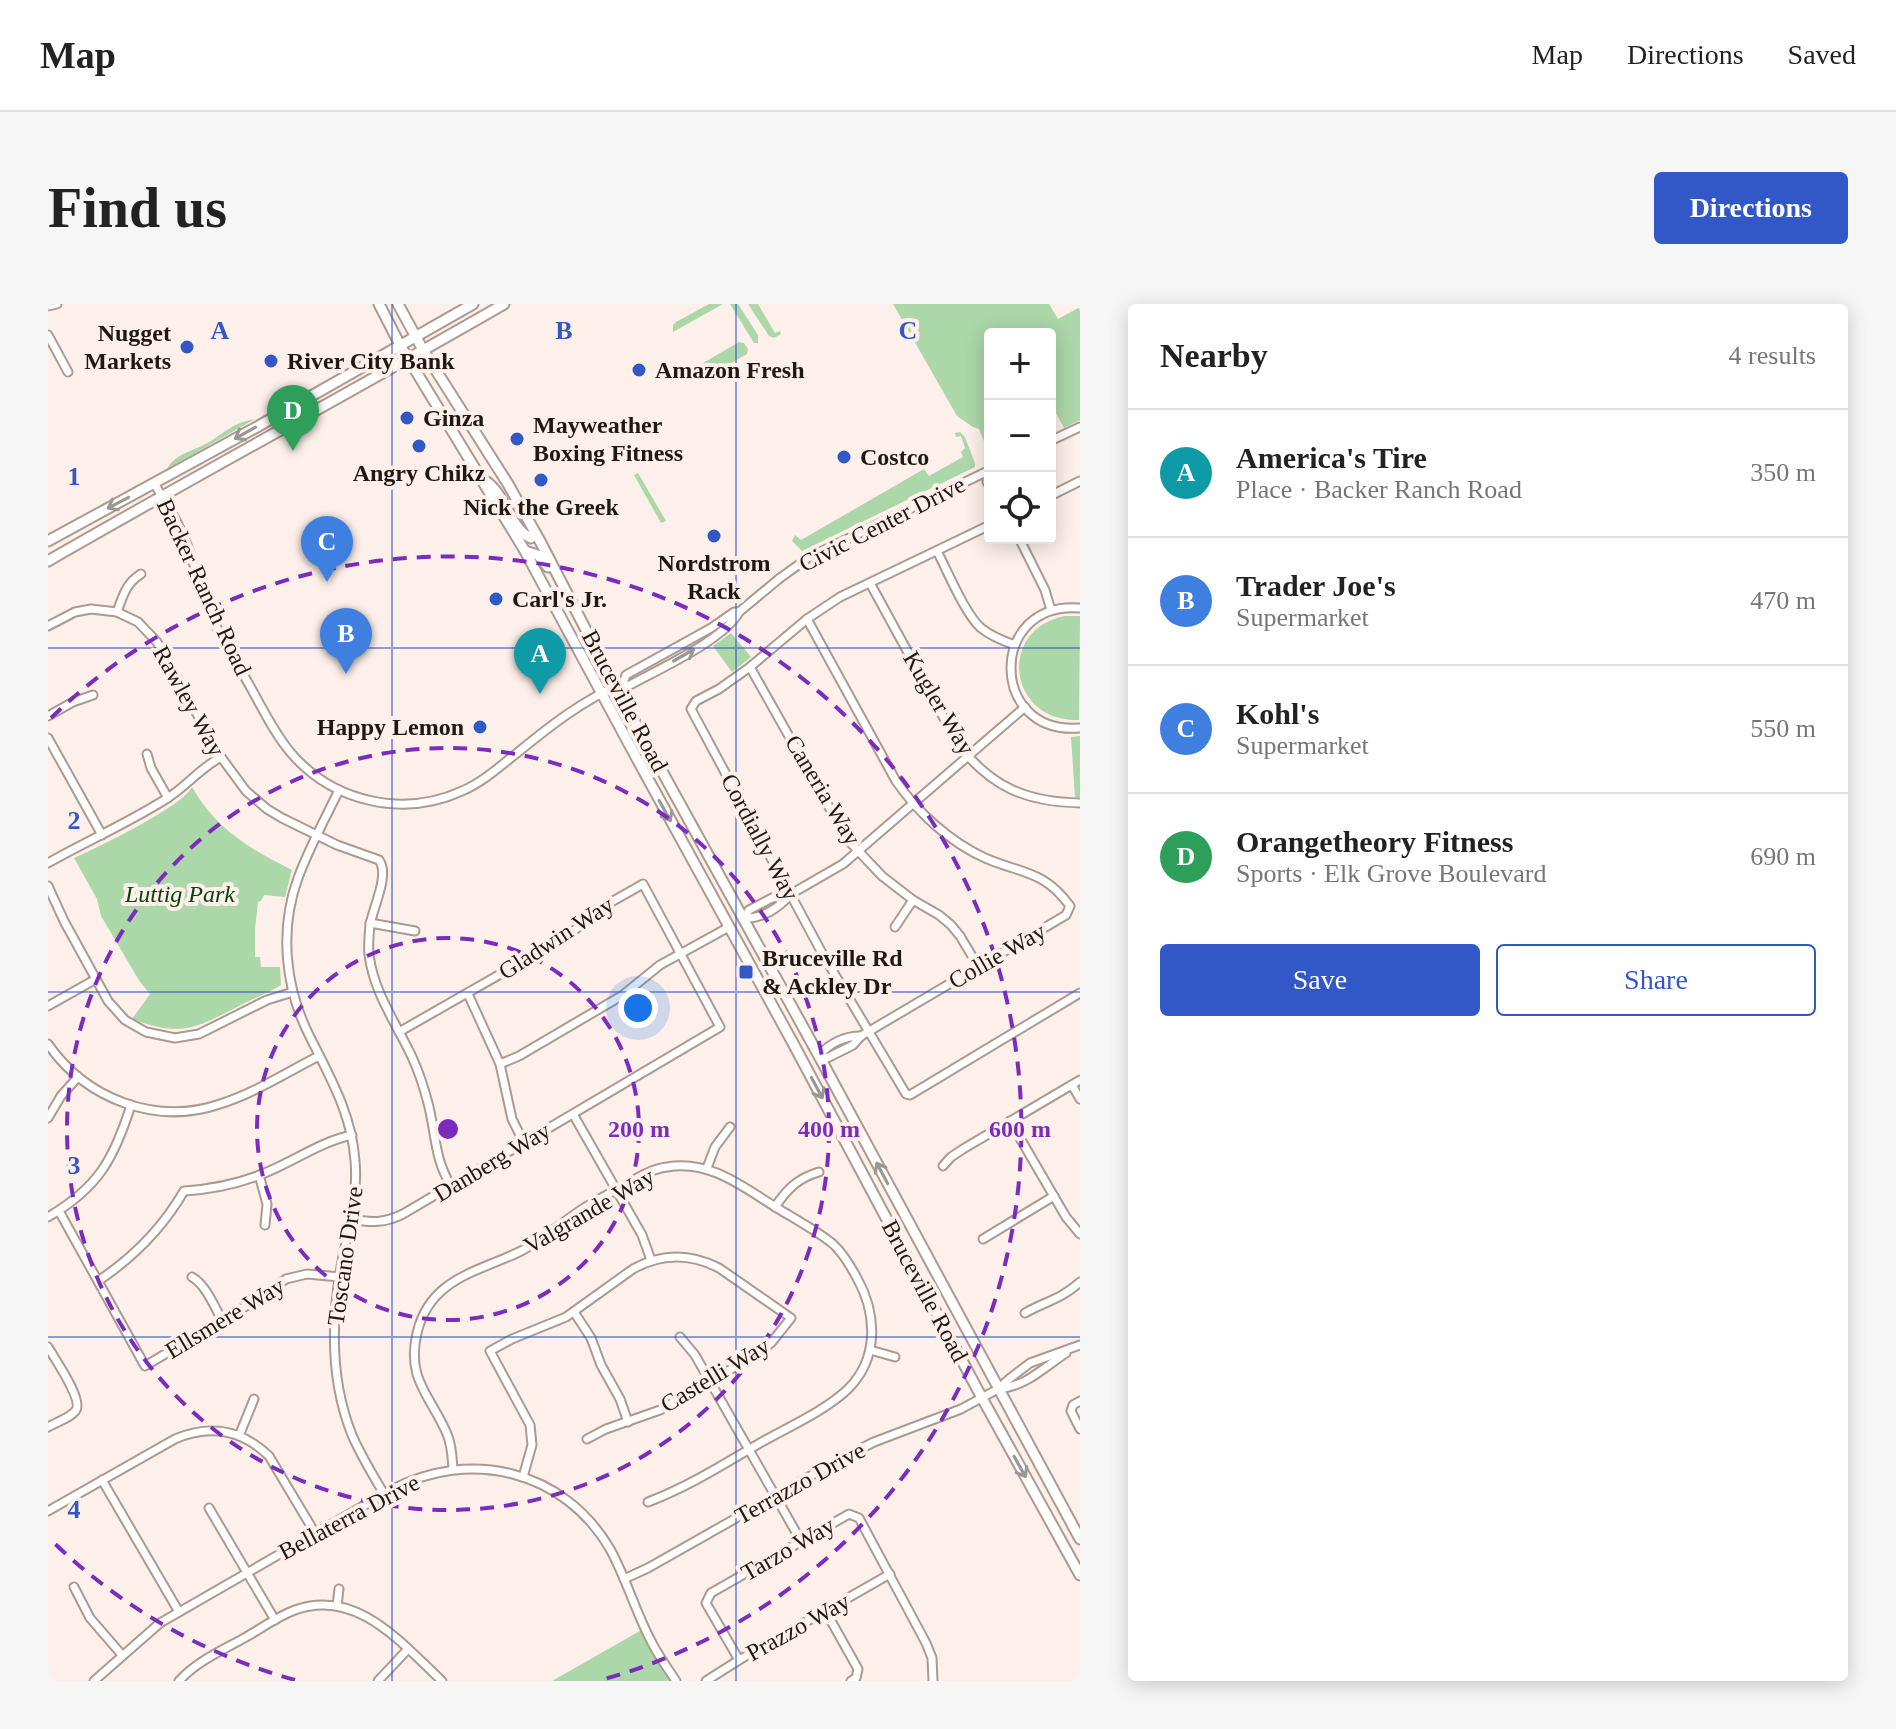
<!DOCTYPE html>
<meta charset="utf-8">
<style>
body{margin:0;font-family:Georgia,serif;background:#f6f6f6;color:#222}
.controls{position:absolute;right:24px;top:24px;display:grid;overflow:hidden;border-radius:8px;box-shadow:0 4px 20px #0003}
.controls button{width:72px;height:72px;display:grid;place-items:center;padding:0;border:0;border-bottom:2px solid #e0e0e0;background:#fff;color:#222;font:40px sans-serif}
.you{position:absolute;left:590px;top:704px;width:28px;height:28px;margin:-20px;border:6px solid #fff;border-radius:50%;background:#1a73e8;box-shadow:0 0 0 12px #1a73e833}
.badge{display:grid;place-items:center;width:52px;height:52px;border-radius:50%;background:#3258c8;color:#fff;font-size:26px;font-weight:700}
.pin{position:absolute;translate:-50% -66px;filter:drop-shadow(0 2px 4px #0008)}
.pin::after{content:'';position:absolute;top:42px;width:28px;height:24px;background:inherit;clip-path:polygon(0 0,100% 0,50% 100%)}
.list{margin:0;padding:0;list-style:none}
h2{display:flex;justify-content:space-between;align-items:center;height:104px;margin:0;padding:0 32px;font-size:34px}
h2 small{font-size:26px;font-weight:400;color:#767676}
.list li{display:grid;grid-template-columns:52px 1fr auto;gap:24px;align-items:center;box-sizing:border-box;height:128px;padding:0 32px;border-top:2px solid #e0e0e0}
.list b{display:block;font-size:30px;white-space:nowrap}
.list p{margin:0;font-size:26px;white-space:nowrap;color:#767676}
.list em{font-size:26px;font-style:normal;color:#767676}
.actions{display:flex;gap:16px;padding:24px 32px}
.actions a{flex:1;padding:18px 0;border:2px solid #3258c8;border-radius:8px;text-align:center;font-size:28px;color:#3258c8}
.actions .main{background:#3258c8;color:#fff}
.icon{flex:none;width:44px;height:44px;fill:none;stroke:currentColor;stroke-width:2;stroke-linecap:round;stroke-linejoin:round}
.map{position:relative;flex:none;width:1032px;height:1377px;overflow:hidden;border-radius:8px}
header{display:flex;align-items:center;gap:48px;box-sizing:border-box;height:112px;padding:0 40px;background:#fff;border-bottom:2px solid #e0e0e0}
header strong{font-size:38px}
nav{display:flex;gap:44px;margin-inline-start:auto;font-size:28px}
.intro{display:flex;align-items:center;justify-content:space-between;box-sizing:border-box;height:192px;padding:0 48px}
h1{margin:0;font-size:56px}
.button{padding:20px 36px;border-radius:8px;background:#3258c8;color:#fff;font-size:28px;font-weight:700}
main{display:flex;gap:48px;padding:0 48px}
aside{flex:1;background:#fff;border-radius:8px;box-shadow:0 4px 20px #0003}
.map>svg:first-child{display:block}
</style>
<header>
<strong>Map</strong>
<nav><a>Map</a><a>Directions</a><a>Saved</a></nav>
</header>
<div class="intro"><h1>Find us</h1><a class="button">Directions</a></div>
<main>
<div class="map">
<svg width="1032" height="1377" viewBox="0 0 1032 1377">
<rect width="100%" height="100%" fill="#fdf0ea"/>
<g fill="#acd7a9">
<polygon points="661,0 675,0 625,28 625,21 628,18"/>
<polygon points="682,0 690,0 710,31 710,39 706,39"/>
<polygon points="700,0 710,0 727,29 732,27 733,30 726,34 721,32"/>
<polygon points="845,0 1001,0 1010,15 1032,3 1032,116 1016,124 1002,98 1002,30 942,30 942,152 931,125 925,123 909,112"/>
<polygon points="691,38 696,39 700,45 699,50 659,73 655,73 650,62"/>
<path d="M207,115l-88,50c8,-16 28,-18 42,-27 17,-10 25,-20 46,-23z"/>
<polygon points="912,128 917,133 927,159 927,163 754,247 744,237 747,231 753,236 876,165 881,172 915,153 913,148 917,144 913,132 908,133 907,129"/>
<polygon points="590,169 618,217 613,219 586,171"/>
<path d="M1017,312h15l-1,104c-71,3 -83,-91 -14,-104z"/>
<polygon points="683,329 703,353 684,368 665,342"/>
<polygon points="1032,432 1032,493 1027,493 1023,433"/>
<path d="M144,483c25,43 57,61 100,83l-7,27 -21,-2 -3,6 -3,1 -3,27v28h5l1,10h19l1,18c-12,8 -27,13 -40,20 -46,23 -58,33 -109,14l18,-25 -10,-12 -39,-66 -4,-17 -23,-41c23,-10 109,-52 118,-71z"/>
<polygon points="597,1324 628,1377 504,1377"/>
</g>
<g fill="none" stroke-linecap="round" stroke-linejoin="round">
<g stroke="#ad9990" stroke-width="11">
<g id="minor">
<polyline points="0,2 9,0"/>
<polyline points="0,31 20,68"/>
<polyline points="1002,137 1032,123"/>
<polyline points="940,167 939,178 942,183"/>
<path d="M106,179c9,16 20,31 27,48 13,27 19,58 31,86 9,22 23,43 35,64 14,24 26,51 44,72 42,49 112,65 171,38 21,-9 37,-24 55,-38 33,-27 66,-53 106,-70l5,3c29,-16 96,-46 111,-74l41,-34 28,-20 182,-88"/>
<polyline points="1002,192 1032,177"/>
<polyline points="942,221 792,293 759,315 702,363 671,385 648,397 643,405 774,649 858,790 862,791 1032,689"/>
<polyline points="971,234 997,286 1003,306"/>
<path d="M889,247c11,21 28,63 44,77 10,8 22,13 34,17"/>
<path d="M822,279l88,161c33,43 68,58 122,59"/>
<path d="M1032,304c-92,-8 -92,128 0,120"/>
<path d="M69,308c6,-16 9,-29 24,-38"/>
<path d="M759,315l89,162c22,32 54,61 89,77 37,16 59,12 85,48l-4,9 -205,121 -8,9 -26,13 -8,-2"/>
<path d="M0,322l27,-14 16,-3 26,3 21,10 19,20 64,115 25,34 21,18 15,9 55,27 42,15c11,15 -6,47 -9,65 -1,10 -2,20 -1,30 5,38 27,68 43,102 7,15 12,31 16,46 8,31 6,55 23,83"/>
<polyline points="702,363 799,535 834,572 865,596 891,611 903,621 912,632 930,662"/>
<polyline points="575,379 578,371 663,324 686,308 691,308"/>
<polyline points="0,412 25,398 45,391"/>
<polyline points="0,434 54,531"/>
<polyline points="99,450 103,464 120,494"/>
<path d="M291,486c-14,29 -30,58 -41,88 -19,52 -13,110 12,159 20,40 42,78 45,124 3,33 -5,63 -12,95 -12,60 -14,122 9,179 9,21 21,40 32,59"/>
<path d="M0,559c39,-22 80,-40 118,-64 20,-12 34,-31 55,-42"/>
<polyline points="0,582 16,617 60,697 77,716 98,728 127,734 151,730 219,696 245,688"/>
<polyline points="696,614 701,606 724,594 743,590 795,560 977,403"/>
<path d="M696,614c18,1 35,-10 47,-24"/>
<polyline points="322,619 367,627"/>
<polyline points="847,623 865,596"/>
<polyline points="420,690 452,760 464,815 476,839"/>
<polyline points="0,702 48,675"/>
<path d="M0,740c38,55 108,82 172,60 35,-11 67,-32 99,-48"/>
<path d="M771,752c10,-13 26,-20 42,-20"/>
<polyline points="452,760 471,752 575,691 612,661 681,623"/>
<polyline points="1024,781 1032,795"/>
<polyline points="525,810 594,931 603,956"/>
<polyline points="0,814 13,792 29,774"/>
<polyline points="962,817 1018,913 1032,930"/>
<polyline points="895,862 903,853 915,845 1032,776"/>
<polyline points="659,864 667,843 682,823"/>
<polyline points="211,871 219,900 217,921"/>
<path d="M727,903c12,-18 23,-29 44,-35"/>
<polyline points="11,907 97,1062 210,995 238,975 259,970 292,973"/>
<path d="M0,913c50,-29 66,-58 83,-112"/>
<path d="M304,915c19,4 33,4 51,-5l317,-187 -77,-143 -37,21 -39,31 -168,96"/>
<polyline points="935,935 1006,892"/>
<path d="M144,973c14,8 22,29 30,43"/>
<path d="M50,977c36,-24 64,-52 86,-90 32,-2 63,-9 92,-23 26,-12 48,-27 76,-33"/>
<polyline points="526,1008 543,1034 553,1061 572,1095 580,1118"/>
<path d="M977,1009c21,-12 35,-13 55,-31"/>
<polyline points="632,1033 647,1051 753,1237"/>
<path d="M0,1043c6,11 35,52 28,63 -5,8 -20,12 -28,17"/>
<polyline points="822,1046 847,1053"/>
<path d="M950,1085c29,-3 45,-21 68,-36"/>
<polyline points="1032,1097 1025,1101 1023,1107 1032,1125"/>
<polyline points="191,1132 206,1095"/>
<path d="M405,1165c-1,-12 -1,-24 -6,-35 -16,-38 -41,-54 -30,-101 13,-55 61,-61 104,-82 22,-11 40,-28 60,-41 13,-9 28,-16 42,-24 14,-8 28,-17 44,-19 42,-8 76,20 110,41 18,11 39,22 56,36 10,9 17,21 24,34 20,36 22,80 -9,111 -23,22 -60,38 -88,54 -36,21 -72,44 -112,59"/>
<path d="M475,1173l9,-32 -2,-20 -40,-74 22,-12 54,-22 67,-48c29,-16 57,-16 86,-1l72,50 -20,25 -17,13 -94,54 -54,19 -19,10"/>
<polyline points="54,1176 131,1308"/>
<polyline points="161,1204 227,1316"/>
<path d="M0,1207l127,-72c35,-15 67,-9 94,17l46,77"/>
<polyline points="576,1275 600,1264 796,1153 826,1138 913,1105 950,1085 961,1075 982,1059 1032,1041"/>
<polyline points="26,1283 42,1314 74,1351"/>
<polyline points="289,1302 291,1285"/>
<polyline points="778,1308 810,1365 808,1374 803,1377"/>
<polyline points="691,1356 658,1299 663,1289 801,1210 811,1214 878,1339 884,1354 885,1377"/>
<path d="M46,1377l66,-58 231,-133c79,-42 173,-20 219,59 16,29 25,61 40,90 7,15 17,28 26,42"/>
<path d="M131,1377c18,-20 44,-31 67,-44 16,-9 32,-21 49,-27 62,-22 106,33 147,71"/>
<polyline points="330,1377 360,1345"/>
<polyline points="658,1377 691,1356 842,1270"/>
</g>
</g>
<g stroke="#ad9990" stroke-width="13">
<g id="major">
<polyline points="331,0 352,41 477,247 588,453 746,741 934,1094 1032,1271"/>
<polyline points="350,0 375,46 460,180 493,239 567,382 771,752 1032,1235"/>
<path d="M439,178c19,14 24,48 44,56l5,-4"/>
<polyline points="0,237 207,124 425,0"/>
<polyline points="477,247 490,251 500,263"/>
<path d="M0,257c151,-87 305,-170 456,-257"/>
</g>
</g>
<use href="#minor" stroke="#fff" stroke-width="7"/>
<use href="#major" stroke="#fff" stroke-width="9"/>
</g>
<defs><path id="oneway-shaft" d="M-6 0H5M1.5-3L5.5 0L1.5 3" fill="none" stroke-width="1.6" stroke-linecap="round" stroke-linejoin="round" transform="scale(2)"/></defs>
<g stroke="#9b9796">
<use href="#oneway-shaft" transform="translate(197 129) rotate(151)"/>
<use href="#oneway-shaft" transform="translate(70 199) rotate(152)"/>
<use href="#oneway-shaft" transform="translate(636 351) rotate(-30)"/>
<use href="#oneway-shaft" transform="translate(617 507) rotate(61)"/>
<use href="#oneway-shaft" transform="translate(769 784) rotate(62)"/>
<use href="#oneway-shaft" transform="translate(834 869) rotate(-118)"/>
<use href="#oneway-shaft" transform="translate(972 1163) rotate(61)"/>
</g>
<path fill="none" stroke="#3258c8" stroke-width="2" stroke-opacity="0.55" d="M344,0v1377M688,0v1377M0,344h1032M0,688h1032M0,1033h1032"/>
<g fill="none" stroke="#7b2cbf" stroke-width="4" stroke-dasharray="14 10">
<circle cx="400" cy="825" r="191"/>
<circle cx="400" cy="825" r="381"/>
<path d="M247 1376A572 572 0 0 1 3 1236M3 414A572 572 0 1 1 553 1376"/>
</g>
<g fill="#3258c8" stroke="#fdf0ea" stroke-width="3">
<circle cx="139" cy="43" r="8"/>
<circle cx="223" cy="57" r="8"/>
<circle cx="591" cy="66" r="8"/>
<circle cx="359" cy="114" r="8"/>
<circle cx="469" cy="135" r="8"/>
<circle cx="371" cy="142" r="8"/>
<circle cx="796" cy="153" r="8"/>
<circle cx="493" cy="176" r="8"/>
<circle cx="666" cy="232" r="8"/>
<circle cx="448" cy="295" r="8"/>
<circle cx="432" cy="423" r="8"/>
<rect x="690" y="660" width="16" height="16" rx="4"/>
</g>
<g text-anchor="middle" stroke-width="8" stroke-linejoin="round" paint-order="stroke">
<g font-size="24" font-weight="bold" fill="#201815" stroke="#fdf0ea" text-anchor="start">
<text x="123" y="37" text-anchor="end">Nugget<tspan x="123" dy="28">Markets</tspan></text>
<text x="239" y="65">River City Bank</text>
<text x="607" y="74">Amazon Fresh</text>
<text x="375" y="122">Ginza</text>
<text x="485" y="129">Mayweather<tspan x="485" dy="28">Boxing Fitness</tspan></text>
<text x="812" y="161">Costco</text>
<text x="371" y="177" text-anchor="middle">Angry Chikz</text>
<text x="493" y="211" text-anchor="middle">Nick the Greek</text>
<text x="666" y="267" text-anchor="middle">Nordstrom<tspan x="666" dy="28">Rack</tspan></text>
<text x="464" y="303">Carl's Jr.</text>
<text x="416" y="431" text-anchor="end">Happy Lemon</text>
<text x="714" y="662">Bruceville Rd<tspan x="714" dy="28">&amp; Ackley Dr</tspan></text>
</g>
<g font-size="24" fill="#201815" stroke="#fdf0ea">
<text transform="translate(834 220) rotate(-27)" y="8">Civic Center Drive</text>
<text transform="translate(156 283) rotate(65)" y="8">Backer Ranch Road</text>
<text transform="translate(141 397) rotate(61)" y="8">Rawley Way</text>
<text transform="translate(577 397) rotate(62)" y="8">Bruceville Road</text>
<text transform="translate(891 399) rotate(59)" y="8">Kugler Way</text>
<text transform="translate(775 486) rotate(59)" y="8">Caneria Way</text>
<text transform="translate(712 533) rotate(62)" y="8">Cordially Way</text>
<text transform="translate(508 634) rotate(-33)" y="8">Gladwin Way</text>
<text transform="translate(949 652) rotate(-30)" y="8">Collie Way</text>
<text transform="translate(444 858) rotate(-31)" y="8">Danberg Way</text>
<text transform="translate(541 907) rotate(-30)" y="8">Valgrande Way</text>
<text transform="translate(297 952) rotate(-82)" y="8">Toscano Drive</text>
<text transform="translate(877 987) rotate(62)" y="8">Bruceville Road</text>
<text transform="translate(177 1014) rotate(-31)" y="8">Ellsmere Way</text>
<text transform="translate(667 1071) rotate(-31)" y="8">Castelli Way</text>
<text transform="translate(752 1179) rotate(-29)" y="8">Terrazzo Drive</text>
<text transform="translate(301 1213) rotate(-28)" y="8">Bellaterra Drive</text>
<text transform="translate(740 1245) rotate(-30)" y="8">Tarzo Way</text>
<text transform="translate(750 1323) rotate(-29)" y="8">Prazzo Way</text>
</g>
<g font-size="24" font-style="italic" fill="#0a430b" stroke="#fdf0ea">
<text x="132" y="598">Luttig Park</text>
</g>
</g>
<g font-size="26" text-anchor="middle" font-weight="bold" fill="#3258c8" stroke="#fdf0ea" stroke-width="8" stroke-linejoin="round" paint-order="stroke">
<text x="172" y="35">A</text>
<text x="516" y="35">B</text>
<text x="860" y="35">C</text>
<text x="26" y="181">1</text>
<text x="26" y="525">2</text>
<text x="26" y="870">3</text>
<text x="26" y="1214">4</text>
</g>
<circle cx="400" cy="825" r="12" fill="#7b2cbf" stroke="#fdf0ea" stroke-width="4"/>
<g font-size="24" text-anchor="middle" font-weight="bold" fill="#7b2cbf" stroke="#fdf0ea" stroke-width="8" stroke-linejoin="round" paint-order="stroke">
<text x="591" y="833">200 m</text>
<text x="781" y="833">400 m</text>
<text x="972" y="833">600 m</text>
</g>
</svg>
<div class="controls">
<button>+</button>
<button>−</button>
<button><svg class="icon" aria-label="locate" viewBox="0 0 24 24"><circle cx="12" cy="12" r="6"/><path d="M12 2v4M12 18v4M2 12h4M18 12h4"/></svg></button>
</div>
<div class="you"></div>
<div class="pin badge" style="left:492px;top:390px;background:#0f9aa8">A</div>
<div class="pin badge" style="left:298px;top:370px;background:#3f7fe0">B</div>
<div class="pin badge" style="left:279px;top:278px;background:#3f7fe0">C</div>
<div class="pin badge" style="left:245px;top:147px;background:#2e9e5b">D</div>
</div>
<aside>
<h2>Nearby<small>4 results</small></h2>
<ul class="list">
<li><span class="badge" style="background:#0f9aa8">A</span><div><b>America's Tire</b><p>Place · Backer Ranch Road</p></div><em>350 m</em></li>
<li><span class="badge" style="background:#3f7fe0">B</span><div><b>Trader Joe's</b><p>Supermarket</p></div><em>470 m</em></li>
<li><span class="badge" style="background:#3f7fe0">C</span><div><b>Kohl's</b><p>Supermarket</p></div><em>550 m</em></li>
<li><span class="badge" style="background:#2e9e5b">D</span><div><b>Orangetheory Fitness</b><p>Sports · Elk Grove Boulevard</p></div><em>690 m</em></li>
</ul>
<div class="actions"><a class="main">Save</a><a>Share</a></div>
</aside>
</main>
